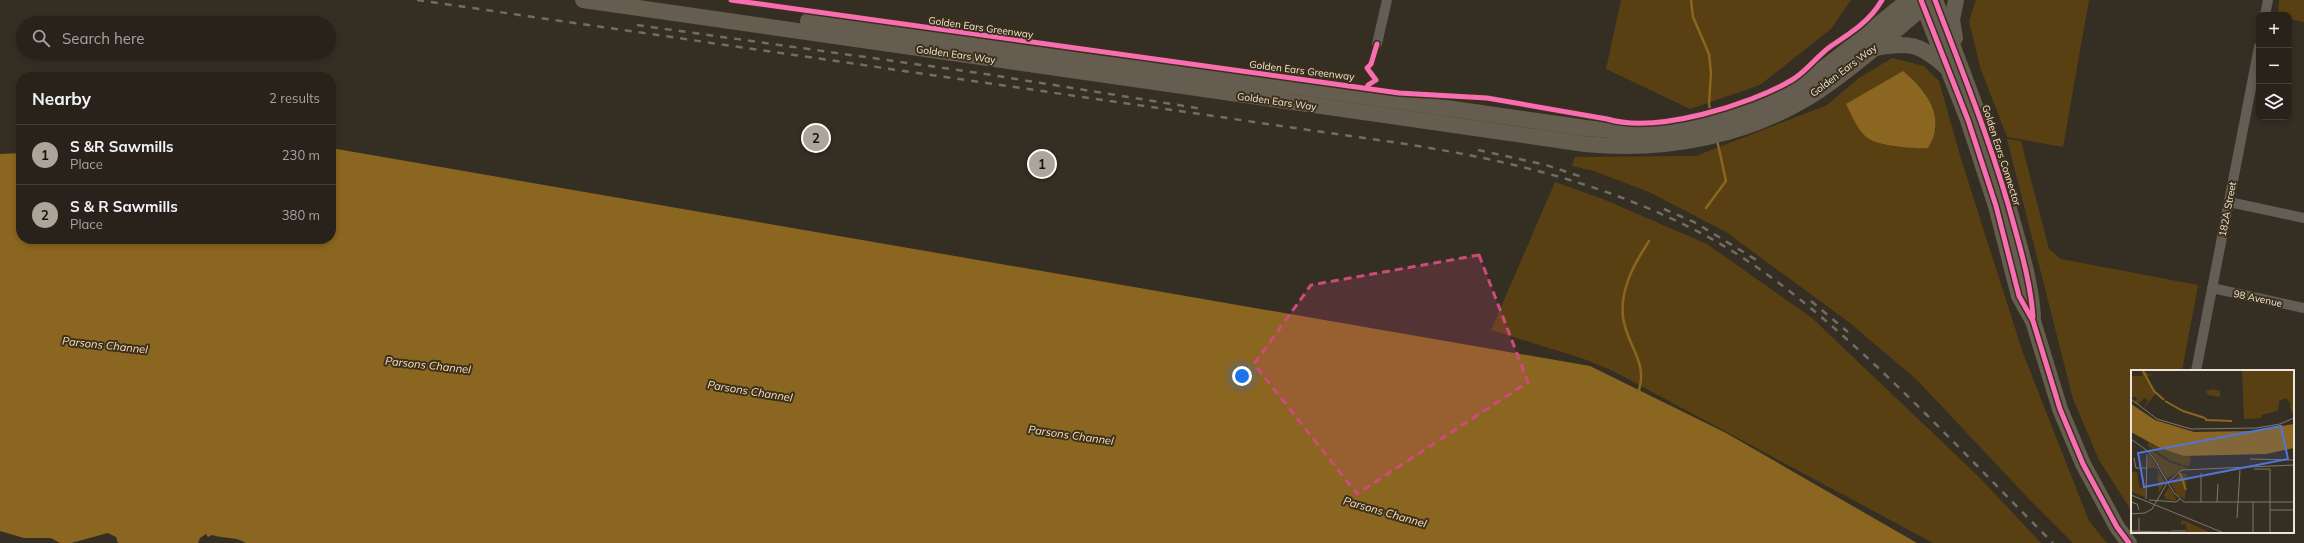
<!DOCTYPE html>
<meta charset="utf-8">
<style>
body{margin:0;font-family:Mulish,sans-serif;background:#342f27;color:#f1f3f6}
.controls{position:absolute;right:12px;top:12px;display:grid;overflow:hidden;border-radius:8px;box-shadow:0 2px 6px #0003}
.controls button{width:36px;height:36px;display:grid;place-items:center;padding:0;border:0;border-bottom:1px solid #443f39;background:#28221a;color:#f1f3f6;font:20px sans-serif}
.you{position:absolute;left:1242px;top:376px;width:14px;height:14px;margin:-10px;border:3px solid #fff;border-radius:50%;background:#1a73e8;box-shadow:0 0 0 6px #1a73e833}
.badge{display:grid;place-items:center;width:26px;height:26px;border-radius:50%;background:#ada599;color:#111;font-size:13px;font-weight:700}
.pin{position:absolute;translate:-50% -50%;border:2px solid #fff;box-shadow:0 1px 4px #0006}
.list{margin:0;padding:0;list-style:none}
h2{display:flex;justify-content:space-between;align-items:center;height:52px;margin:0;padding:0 16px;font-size:17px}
h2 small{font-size:13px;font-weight:400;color:#a5a4a2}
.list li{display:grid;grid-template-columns:26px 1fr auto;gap:12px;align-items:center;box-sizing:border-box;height:60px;padding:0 16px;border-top:1px solid #443f39}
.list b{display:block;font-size:15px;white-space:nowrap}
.list p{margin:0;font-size:13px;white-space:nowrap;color:#a5a4a2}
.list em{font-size:13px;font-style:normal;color:#a5a4a2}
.icon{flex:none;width:22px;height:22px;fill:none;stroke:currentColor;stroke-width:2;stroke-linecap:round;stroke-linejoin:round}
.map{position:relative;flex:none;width:2304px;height:543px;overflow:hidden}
.search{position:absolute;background:#28221a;box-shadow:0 2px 6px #0003;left:16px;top:16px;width:320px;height:44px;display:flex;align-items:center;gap:10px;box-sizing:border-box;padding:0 14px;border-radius:22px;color:#a5a4a2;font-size:15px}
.panel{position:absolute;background:#28221a;box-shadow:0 2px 6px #0003;left:16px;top:72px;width:320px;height:172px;border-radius:16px}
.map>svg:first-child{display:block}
</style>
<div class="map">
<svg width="2304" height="543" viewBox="0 0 2304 543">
<rect width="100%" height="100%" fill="#352e23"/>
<g fill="#584012" fill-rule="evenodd">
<polygon points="1621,0 1851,0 1831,29 1760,85 1690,109 1606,69"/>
<polygon points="1976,0 2089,0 2063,147 2007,137 1980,67 1969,21"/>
<polygon points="2279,0 2304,0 2304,22 2289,19 2289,15 2278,15"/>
<path d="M1892,58l32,8 15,15 22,78 62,194 66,168 18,22h-34l-45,-45 -111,-118 -67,-57 -124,-91 -77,-40 -55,-21 -22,-5 3,-9 121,-1 131,-51 32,-27zM1903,71c23,18 31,32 33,60l-90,-26z"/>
<polygon points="2007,139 2021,141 2049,249 2061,259 2198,285 2182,371 2132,371 2132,512 2099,460 2073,399"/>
<polygon points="1555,182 1603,199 1707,244 1812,318 1979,477 2041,543 1933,543 1613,371 1584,359 1491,330"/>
</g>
<g fill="#8b6620">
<path d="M1903,71c24,19 44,48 25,77 -13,1 -45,-2 -57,-8 -12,-6 -19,-24 -25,-36z"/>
<path d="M331,148l1259,218 136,67 191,110h-1671c-12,-7 -21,-4 -34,-8l-4,2 -2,-3 -6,4 -2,5h-80l-2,-6 -8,-4 -37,10h-11l-9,-5h-27l-24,-7v-377l21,-1v86h310z"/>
</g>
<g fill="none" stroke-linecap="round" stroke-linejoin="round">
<g stroke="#8b6620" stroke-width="2.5">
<polyline points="1691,0 1693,17 1709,54 1711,73 1709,104 1711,114"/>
<polyline points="1706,208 1726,181 1717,140"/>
<path d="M1639,390c9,-28 -13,-46 -16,-73 -3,-28 11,-53 26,-76"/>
</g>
<g stroke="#625d55" stroke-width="10">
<polyline points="2265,15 2268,0"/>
<polyline points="1377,44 1387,0"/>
<polyline points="2229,202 2304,218"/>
<polyline points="2212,288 2304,308"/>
<polyline points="2196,371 2259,47"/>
</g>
<g stroke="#655d50" stroke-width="16">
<path d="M583,0l1002,144c82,8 165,-8 235,-54 39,-27 75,-59 111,-90"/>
<polyline points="1921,0 1968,120 1996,206 2019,296 2033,321 2060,409 2083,464 2117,527 2129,543"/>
<path d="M1935,0c29,76 59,151 80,230 8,28 16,56 18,86"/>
<path d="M808,21l289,42 160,18 329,47c79,9 158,-7 225,-51 35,-23 65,-52 98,-77"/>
<polyline points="1955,38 1952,20 1956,0"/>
<path d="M1875,48c35,-6 44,-5 71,19"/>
</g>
<g stroke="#716c64" stroke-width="2.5" stroke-dasharray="7 7" stroke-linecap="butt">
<path d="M417,0l995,145c99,16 189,38 279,83 68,34 127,84 183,136 62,58 119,119 179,179"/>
<polyline points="637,25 979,73 1203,109"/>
<polyline points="1478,150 1546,165 1582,177"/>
<polyline points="1664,209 1696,223 1758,261"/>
<polyline points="1811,301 1848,332"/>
</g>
<g stroke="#3d301b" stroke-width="8">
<g id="cycleway">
<path d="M731,0l668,93 88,5 120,21c49,15 142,-14 185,-39 15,-9 25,-24 39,-34 20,-13 39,-25 51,-46"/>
<polyline points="1921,0 1968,120 1996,206 2019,296 2033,321 2060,409 2083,464 2117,527 2129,543"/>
<path d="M1935,0c29,76 59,150 80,229 8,29 16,58 18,88"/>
<polyline points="1367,87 1368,85 1376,80 1367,68 1371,64 1377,44"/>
</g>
</g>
<use href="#cycleway" stroke="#f96db3" stroke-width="5"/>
</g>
<path fill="#cd4b7a" fill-opacity="0.2" stroke="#cd4b7a" stroke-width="3" stroke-dasharray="8 5" stroke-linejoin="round" d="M1479,255l49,127 -171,112 -103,-130 57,-79z"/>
<g text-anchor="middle" stroke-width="4" stroke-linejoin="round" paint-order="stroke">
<g font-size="10" fill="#ede5d8" stroke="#3d301b">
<text transform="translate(981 27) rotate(8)" y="4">Golden Ears Greenway</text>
<text transform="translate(956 54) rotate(8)" y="4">Golden Ears Way</text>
<text transform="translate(1302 70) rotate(7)" y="4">Golden Ears Greenway</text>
<text transform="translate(1843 70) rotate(-37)" y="4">Golden Ears Way</text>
<text transform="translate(1277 101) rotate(8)" y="4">Golden Ears Way</text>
<text transform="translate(2002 155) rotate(72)" y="4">Golden Ears Connector</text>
<text transform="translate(2227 209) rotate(-79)" y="4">182A Street</text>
<text transform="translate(2258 298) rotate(12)" y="4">98 Avenue</text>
</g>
<g font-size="11" font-style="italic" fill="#f6e0bc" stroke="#3d301b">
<text transform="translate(105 345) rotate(6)" y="4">Parsons Channel</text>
<text transform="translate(428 365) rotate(6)" y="4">Parsons Channel</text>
<text transform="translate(750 391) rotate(9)" y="4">Parsons Channel</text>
<text transform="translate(1071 435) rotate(8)" y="4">Parsons Channel</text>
<text transform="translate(1385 512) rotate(16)" y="4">Parsons Channel</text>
</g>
</g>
<g transform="translate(2131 370)">
<rect width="163" height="163" fill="#352e23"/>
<path d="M12,0l7,6 1,-6v6h-6l11,17 -12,15 4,-8 -4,-2 -7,7 -3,-3 3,-3 -3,-3 -3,3v-23h11zM111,0l52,1v41l-3,1 -1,-10 -4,-5 -7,3 -1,10 -16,4 -1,3 -17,1zM82,19l7,2v6l-12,-2 -2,-4zM17,72l13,7 30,8 -2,10 -18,-6 -23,-15zM17,78l21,14 19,6 -21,10zM18,83l16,29 -6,11 -2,-18h3l-4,-7h-9zM0,102h6l3,16 6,-2 -1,11 -14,-5zM50,103l6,1 -2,25 -8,-4 -6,-11zM38,117l7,11v3l-10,-2 -2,-4zM50,150l11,4 19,9h-24l-1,-9h-5z" fill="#584012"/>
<path d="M0,34l24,16 39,12 58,-1 42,-7v24l-28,6 -82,2 -24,-8 -29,-16z" fill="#8b6620"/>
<path fill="none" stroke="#8b6620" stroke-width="2" d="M112,0h51M12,1l11,20 10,9M34,31l18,10 22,7M75,48v2l26,1M49,103l6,17"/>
<path fill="none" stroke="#7f776b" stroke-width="1" d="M0,29l26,20 34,10 65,-1 24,-4 14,-6M0,69l18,13 9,13M3,88l2,10h10M119,89l44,1M26,94l17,29 10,9h110M123,99h16v64M0,125l93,38M15,129l1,-45M18,130l27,2 4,-3M0,132l6,2 2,6M70,132v-29M86,132l1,-18M122,132v31M139,140h24M0,144l14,-1 7,-4 15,-26 15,-13 112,-5M106,148l3,-48M0,161l40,1M40,161h15M8,163v-15"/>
<path fill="#5174d8" fill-opacity="0.15" stroke="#5174d8" stroke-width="2" d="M150,56l7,33 -144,28 -6,-34z"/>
<rect width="163" height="163" fill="none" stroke="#ede5d8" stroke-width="2"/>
</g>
</svg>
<div class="controls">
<button>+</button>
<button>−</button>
<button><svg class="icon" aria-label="layers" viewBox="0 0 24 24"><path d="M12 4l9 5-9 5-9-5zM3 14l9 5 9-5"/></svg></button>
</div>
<div class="you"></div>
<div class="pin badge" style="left:1042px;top:164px">1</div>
<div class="pin badge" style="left:816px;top:138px">2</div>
<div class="search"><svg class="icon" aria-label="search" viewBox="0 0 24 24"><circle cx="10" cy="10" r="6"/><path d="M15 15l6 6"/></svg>Search here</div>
<section class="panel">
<h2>Nearby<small>2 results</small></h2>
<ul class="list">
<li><span class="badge">1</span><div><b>S &amp;R Sawmills</b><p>Place</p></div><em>230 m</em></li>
<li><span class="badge">2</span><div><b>S &amp; R Sawmills</b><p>Place</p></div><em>380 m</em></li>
</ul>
</section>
</div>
